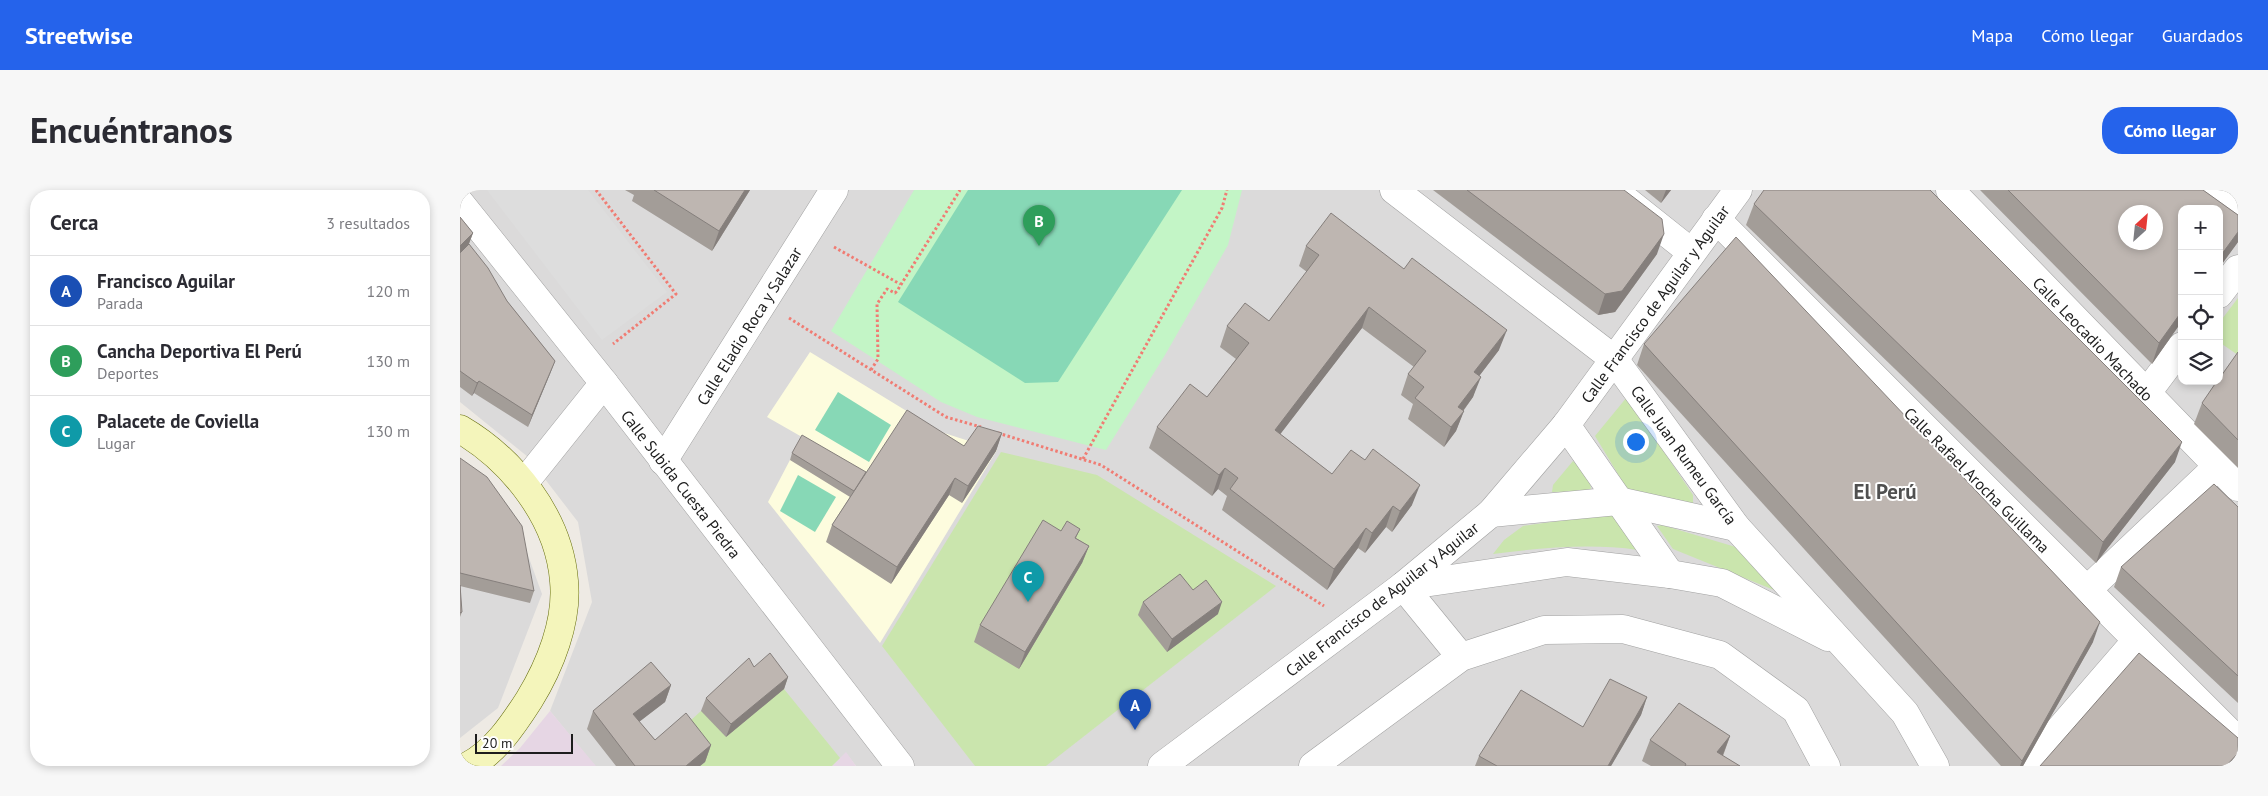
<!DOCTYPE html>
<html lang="es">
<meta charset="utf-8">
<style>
body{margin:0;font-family:"PT Sans",sans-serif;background:#f7f7f7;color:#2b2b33}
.controls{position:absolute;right:15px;top:15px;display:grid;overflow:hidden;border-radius:10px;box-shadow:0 2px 8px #0003}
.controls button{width:45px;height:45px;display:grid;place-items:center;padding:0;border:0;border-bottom:1px solid #e1e1e2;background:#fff;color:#2b2b33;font:25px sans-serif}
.compass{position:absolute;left:1658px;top:15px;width:45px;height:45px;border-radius:50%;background:#fff;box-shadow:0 2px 8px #0003;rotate:27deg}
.scale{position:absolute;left:15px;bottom:12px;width:98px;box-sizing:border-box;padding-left:5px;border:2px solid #1d1d1d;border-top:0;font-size:14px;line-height:18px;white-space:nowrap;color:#1d1d1d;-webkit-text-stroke:4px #fff;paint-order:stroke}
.you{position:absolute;left:1175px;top:251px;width:18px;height:18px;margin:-12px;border:4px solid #fff;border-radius:50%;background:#1a73e8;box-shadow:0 0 0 8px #1a73e833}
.badge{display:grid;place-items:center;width:32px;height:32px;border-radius:50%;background:#2563eb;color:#fff;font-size:16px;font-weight:700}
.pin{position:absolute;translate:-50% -41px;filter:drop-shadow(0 1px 2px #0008)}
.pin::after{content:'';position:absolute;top:26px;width:18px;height:15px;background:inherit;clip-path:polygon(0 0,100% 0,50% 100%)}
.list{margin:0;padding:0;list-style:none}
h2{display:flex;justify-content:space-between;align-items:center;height:65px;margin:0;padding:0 20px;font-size:21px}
h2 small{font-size:16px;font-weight:400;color:#7c7c81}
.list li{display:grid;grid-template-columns:32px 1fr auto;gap:15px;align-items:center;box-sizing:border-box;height:70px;padding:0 20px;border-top:1px solid #e1e1e2}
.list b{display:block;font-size:19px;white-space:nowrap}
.list p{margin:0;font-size:16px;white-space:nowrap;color:#7c7c81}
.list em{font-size:16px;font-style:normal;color:#7c7c81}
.icon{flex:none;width:28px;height:28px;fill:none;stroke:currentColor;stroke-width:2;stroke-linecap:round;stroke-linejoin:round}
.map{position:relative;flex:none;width:1778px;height:576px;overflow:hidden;border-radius:20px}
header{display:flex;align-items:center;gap:30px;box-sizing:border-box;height:70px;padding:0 25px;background:#2563eb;color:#fff}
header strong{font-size:24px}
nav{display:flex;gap:28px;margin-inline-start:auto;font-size:18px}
.intro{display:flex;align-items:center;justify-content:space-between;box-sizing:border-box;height:120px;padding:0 30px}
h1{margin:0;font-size:35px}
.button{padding:12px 22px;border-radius:20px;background:#2563eb;color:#fff;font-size:18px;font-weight:700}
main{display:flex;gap:30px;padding:0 30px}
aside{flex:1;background:#fff;border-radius:20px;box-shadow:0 2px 8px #0003}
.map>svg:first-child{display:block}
</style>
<header>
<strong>Streetwise</strong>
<nav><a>Mapa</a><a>Cómo llegar</a><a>Guardados</a></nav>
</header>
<div class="intro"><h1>Encuéntranos</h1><a class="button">Cómo llegar</a></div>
<main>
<aside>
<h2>Cerca<small>3 resultados</small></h2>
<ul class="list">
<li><span class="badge" style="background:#1a4fb4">A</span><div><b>Francisco Aguilar</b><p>Parada</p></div><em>120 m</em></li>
<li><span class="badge" style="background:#2e9e5b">B</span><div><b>Cancha Deportiva El Perú</b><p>Deportes</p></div><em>130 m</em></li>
<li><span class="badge" style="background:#0f9aa8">C</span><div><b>Palacete de Coviella</b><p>Lugar</p></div><em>130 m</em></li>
</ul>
</aside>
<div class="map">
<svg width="1778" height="576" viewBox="0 0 1778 576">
<rect width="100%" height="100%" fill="#eeeae4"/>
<g fill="#dbdada" fill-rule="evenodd">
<path d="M0,0h1778v576h-1382l-10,-13 -14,13h-237l-45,-55 42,-109 -14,-80 -50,-65 -68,-55zM1722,19h37v172h-37zM1666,22h30v30h-30z"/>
<polygon points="0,270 52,321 82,404 38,518 0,548"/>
</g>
<g fill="#e6d6e4">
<polygon points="90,521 136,576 41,576 60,558"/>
<polygon points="386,562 396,576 372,576"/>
</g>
<polygon fill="#fdfcde" points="350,162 481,242 537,260 420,453 308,312 342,247 307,227"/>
<g fill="#cae5ad">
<polygon points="1778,108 1778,165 1759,152 1759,133"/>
<polygon points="1167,207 1233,305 1233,313 1226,314 1167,299 1135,246"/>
<polygon points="541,262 637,285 816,396 586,576 515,576 422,456"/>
<path d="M1113,271c9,8 18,17 18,30l-39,1 1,-7z"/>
<path d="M1150,324l11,7 17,29c-49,-7 -97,-2 -145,4l11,-14 19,-14z"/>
<polygon points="1202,335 1279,358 1329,410 1314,400 1213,359 1197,336"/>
<polygon points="324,499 380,568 372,576 240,576 245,572 219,541 241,521"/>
</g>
<polygon fill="#c3f5c6" points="454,0 782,0 768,55 705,165 646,260 517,227 481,212 371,141"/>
<g fill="#87d8b6">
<polygon points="508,0 722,0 598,192 565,193 438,112"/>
<polygon points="378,202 431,235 409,272 355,240"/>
<polygon points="338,285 376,307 355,342 320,321"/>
</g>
<polygon fill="#ddd" points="27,0 128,0 207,102 142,150"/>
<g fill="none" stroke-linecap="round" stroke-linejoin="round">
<g stroke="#a1a1a1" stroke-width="29">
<g id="minor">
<polyline points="934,0 1154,169 1276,337 1445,523 1475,576"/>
<polyline points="1153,0 1231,62"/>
<polyline points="1490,0 1778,297"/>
<polyline points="1758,0 1778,14"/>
<polyline points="0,13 144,193 440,576"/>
<polyline points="1256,29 1778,551"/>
<polyline points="1759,104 1778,79"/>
<polyline points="1686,204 1722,156"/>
<polyline points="1106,235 1210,384"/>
<polyline points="203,271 374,0"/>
<polyline points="64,293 144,193"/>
<polyline points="1031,323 1158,311 1276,337"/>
<polyline points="943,396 1107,372 1210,384 1262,393 1368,447"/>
<polyline points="943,396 1001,467"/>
<polyline points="1627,400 1757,277"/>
<polyline points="702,576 943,396 1031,323 1106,235 1278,0"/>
<polyline points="853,576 1001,467 1084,440 1163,439 1260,465 1336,520 1366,576"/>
<polyline points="1568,576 1677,450"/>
</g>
</g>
<g stroke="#656d0c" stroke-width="29">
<path id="secondary" d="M0,239c53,31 99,89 104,152 4,40 -14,85 -35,119 -16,25 -34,52 -61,66"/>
</g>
<g stroke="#f07c73" stroke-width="3" stroke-dasharray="2.5 2.5" stroke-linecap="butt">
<polyline points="136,0 216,104 153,154"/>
<polyline points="374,57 440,94"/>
<polyline points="329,128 486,227 521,237"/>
<polyline points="411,180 418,169 417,114 427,99 435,103 437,101 500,0"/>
<polyline points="538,243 641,275 864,416"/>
<polyline points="623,269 762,18 767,0"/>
</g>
<use href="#minor" stroke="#fff" stroke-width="28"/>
<use href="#secondary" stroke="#f4f5bb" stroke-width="28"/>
</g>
<g fill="#a39d98" fill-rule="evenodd">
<polygon points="165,0 290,0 252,61 172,11 174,5"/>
<polygon points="973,0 1164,0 1197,64 1155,122 1138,125"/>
<polygon points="1185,0 1211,0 1201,13"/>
<path d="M1520,0h223l35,25v27l-19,26v-59h-37v112l-30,43zM1666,22h30v30h-30z"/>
<polygon points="1294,14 1715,272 1636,373 1286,35"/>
<polygon points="0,27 13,43 9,54 47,111 95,171 68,237 14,203 12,206 0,197"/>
<polygon points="846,56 1039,160 1019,186 1013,207 1004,220 996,241 984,257 948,229 953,214 941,205 948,184 954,177 902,138 820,244 872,284 952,315 932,342 926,337 905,363 898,358 867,400 762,320 767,306 758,299 752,306 689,258 697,237 747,207 776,169 760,157 767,136 809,131 847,82 839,76"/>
<polygon points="1184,154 1633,452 1563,576 1541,576 1177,175"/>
<polygon points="1778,162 1778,278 1734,234 1742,213"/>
<polygon points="542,243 536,261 502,313 489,305 431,394 366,352 372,335 390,307 330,270 332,263 406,282 504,256"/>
<polygon points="0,268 74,401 70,413 0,396 2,422 0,427"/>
<polygon points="1778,317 1778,513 1654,397 1661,377"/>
<polygon points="620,339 616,348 629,356 622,373 559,479 514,452 520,435 601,341"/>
<polygon points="733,400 758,424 707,462 678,425 683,412"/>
<polygon points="294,477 328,487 324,499 266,547 241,521 246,508"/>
<polygon points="211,495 205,512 179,532 195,550 251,555 245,572 240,576 156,576 127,539 133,521"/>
<polygon points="1187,507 1181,525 1151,576 1015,576 1019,566 1123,537"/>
<polygon points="1270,546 1263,566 1280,576 1191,576 1182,571 1190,550"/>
</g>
<g fill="#857f7c">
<polygon points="285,0 290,0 252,61 259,41"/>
<polygon points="1206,0 1211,0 1201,13"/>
<polygon points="1778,42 1778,52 1759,78 1759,68"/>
<polygon points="13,43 4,66 0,71 0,56"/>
<polygon points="1204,44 1197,64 1155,122 1138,125 1145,104"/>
<polygon points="909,117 902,138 808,260 815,240"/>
<polygon points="1722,121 1722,131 1692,174 1699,153"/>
<polygon points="1047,140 1039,160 1007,202 1014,182"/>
<polygon points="95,171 90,184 68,237 72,225"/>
<polygon points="1021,187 1013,207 991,237 998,217"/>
<polygon points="19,191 14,203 12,206 17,193"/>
<polygon points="1004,221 996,241 984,257 991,237"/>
<polygon points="542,243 536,261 502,313 508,296"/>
<polygon points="1722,252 1715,272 1636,373 1643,352"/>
<polygon points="765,278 758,299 752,306 759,285"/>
<polygon points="495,288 489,305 431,394 437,377"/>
<polygon points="960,295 952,315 932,342 940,321"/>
<polygon points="933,316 926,337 905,363 912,343"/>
<polygon points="906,338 898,358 867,400 874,379"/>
<polygon points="629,356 622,373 559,479 565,462"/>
<polygon points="762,412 758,424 707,462 712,449"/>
<polygon points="1640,432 1633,452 1563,576 1560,576 1562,571"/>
<polygon points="328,487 324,499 266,547 271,534"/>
<polygon points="211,495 205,512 167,541 173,524"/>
<polygon points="1187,507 1181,525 1151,576 1148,576"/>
<polygon points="1270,546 1262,567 1257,562"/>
<polygon points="251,555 245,572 240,576 226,576"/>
<polygon points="1778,563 1778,575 1777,576 1766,576"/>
</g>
<g fill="#beb6b1" stroke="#857f7c" fill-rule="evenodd">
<polygon points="194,0 285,0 259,41"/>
<polygon points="1007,0 1164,0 1202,29 1204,44 1162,101 1145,104"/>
<polygon points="1304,0 1470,0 1722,252 1643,352 1294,14"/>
<path d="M1548,0h195l35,25v17l-19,26v-49h-37v102l-23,32zM1666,22h30v30h-30z"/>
<polygon points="871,23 944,79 952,68 1047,140 1014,182 1021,187 998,217 1004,221 991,237 955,208 964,197 948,184 966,161 909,117 815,240 872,284 891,260 905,270 913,259 960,295 940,321 933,316 912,343 906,338 874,379 770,299 778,288 765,278 759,285 697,237 730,194 747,207 789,153 767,136 785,113 809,131 859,65 846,56"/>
<polygon points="0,27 13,43 0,56"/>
<polygon points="1276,47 1640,432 1562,571 1184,154"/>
<polygon points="9,54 28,78 47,111 95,171 72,225 19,191 17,193 0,181 0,63"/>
<polygon points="1778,162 1778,250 1742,213 1757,191 1759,191 1759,189"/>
<polygon points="447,220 504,256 518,236 542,243 508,296 495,288 437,377 372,335"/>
<polygon points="342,245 406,282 394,301 332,263"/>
<polygon points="0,268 27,287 62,336 74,401 0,383"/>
<polygon points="1754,294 1778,317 1778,486 1661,377"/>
<polygon points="583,330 601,341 607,331 620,339 615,348 629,356 565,462 520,435"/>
<polygon points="720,384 733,400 746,390 762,412 712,449 683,412"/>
<polygon points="0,395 2,422 0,423"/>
<polygon points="310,463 328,487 271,534 246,508 289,468 294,477"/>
<polygon points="1679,463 1778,548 1778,563 1766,576 1580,576"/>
<polygon points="191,472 211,495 173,524 195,550 226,523 251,555 226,576 175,576 133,521"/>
<polygon points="1150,489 1187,507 1148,576 1037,576 1019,566 1061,500 1123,537"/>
<polygon points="1219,513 1270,546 1257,562 1280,576 1225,576 1226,574 1190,550"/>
</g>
<g text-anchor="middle" stroke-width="4" stroke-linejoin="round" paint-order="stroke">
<g font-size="16" fill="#1d1d1d" stroke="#fff">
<text transform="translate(1195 114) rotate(-54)" y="6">Calle Francisco de Aguilar y Aguilar</text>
<text transform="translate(289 136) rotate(-58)" y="6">Calle Eladio Roca y Salazar</text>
<text transform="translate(1633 149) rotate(46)" y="6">Calle Leocadio Machado</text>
<text transform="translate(1224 265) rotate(54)" y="6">Calle Juan Rumeu García</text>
<text transform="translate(1517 290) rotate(45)" y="6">Calle Rafael Arocha Guillama</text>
<text transform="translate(221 294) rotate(52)" y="6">Calle Subida Cuesta Piedra</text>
<text transform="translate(922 409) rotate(-38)" y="6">Calle Francisco de Aguilar y Aguilar</text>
</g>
<g font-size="21" font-weight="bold" fill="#505050" stroke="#fff">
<text x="1425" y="309">El Perú</text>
</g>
</g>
</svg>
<div class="controls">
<button>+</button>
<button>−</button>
<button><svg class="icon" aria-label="locate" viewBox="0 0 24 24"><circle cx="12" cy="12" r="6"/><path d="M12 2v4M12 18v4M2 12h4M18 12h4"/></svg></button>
<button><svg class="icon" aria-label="layers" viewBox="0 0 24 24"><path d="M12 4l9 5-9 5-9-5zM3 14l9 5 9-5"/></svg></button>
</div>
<svg class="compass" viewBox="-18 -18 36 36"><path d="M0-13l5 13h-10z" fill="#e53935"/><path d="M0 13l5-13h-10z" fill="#7c7c81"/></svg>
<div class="scale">20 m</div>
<div class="you"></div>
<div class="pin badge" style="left:675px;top:540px;background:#1a4fb4">A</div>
<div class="pin badge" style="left:579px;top:56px;background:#2e9e5b">B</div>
<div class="pin badge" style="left:568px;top:412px;background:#0f9aa8">C</div>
</div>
</main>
